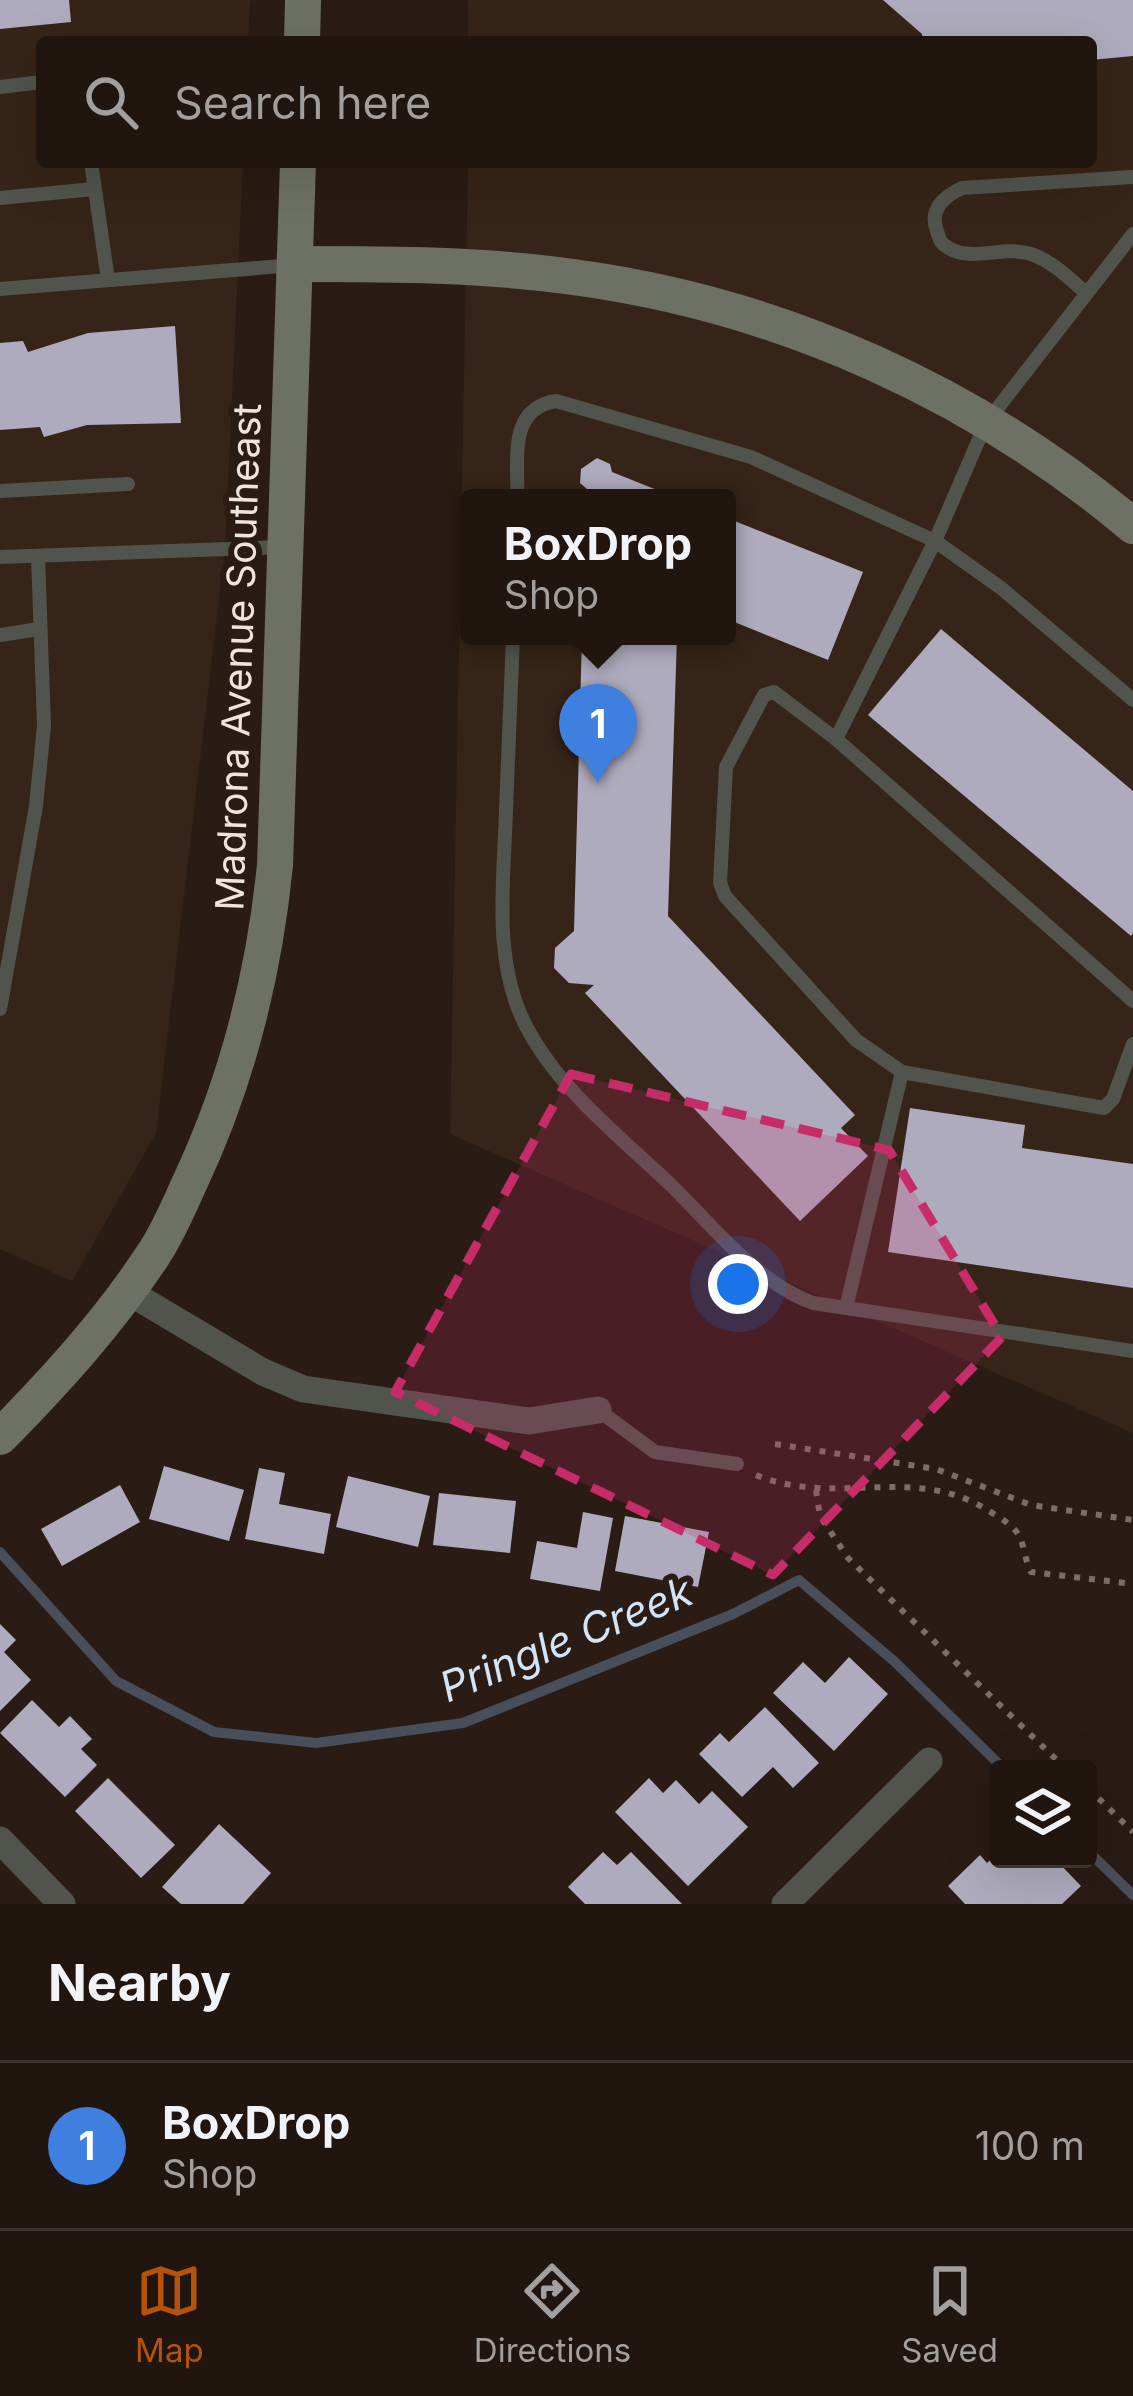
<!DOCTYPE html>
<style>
body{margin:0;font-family:Inter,sans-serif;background:#281e18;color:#f1f3f6}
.controls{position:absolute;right:36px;bottom:36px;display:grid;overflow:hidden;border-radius:12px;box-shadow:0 12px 48px #0002}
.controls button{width:108px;height:108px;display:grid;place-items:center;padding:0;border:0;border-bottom:3px solid #3d342f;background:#20150f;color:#f1f3f6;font:60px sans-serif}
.you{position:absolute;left:738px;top:1284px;width:42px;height:42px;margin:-30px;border:9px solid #fff;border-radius:50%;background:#1a73e8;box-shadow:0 0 0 18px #1a73e833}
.badge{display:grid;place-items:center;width:78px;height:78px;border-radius:50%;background:#b45309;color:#fff;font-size:39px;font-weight:700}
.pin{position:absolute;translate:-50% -99px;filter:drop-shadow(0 3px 6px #0008)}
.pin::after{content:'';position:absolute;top:63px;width:42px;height:36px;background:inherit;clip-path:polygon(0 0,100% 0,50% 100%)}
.popup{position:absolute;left:460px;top:489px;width:276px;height:156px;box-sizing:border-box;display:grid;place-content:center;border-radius:12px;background:#20150f;filter:drop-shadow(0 3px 9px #0005);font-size:39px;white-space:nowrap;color:#a29f9e}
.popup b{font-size:45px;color:#f1f3f6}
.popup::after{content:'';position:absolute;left:50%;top:100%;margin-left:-24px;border:24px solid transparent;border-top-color:#20150f}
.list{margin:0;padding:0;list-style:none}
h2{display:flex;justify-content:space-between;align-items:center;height:156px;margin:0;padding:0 48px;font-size:51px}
h2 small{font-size:39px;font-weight:400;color:#a29f9e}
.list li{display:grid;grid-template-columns:78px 1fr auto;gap:36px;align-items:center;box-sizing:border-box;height:168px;padding:0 48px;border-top:3px solid #3d342f}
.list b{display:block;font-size:45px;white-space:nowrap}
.list p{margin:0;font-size:39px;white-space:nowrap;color:#a29f9e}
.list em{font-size:39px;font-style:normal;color:#a29f9e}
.icon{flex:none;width:66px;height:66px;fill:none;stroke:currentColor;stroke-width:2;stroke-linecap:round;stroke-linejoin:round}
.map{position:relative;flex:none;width:1133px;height:1904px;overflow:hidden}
.search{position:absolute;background:#20150f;box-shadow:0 12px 48px #0002;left:36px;right:36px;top:36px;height:132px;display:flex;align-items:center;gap:30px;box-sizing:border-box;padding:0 42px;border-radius:12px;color:#a29f9e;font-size:45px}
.sheet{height:324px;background:#20150f}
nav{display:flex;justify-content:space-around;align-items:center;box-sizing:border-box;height:168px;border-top:3px solid #3d342f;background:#20150f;font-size:33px;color:#a29f9e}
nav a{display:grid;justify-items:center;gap:6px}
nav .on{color:#b45309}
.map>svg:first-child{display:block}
</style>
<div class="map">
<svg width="1133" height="1904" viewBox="0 0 1133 1904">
<rect width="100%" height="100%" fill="#2a1c14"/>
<g fill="#372418" fill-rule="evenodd">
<polygon points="0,0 250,0 248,42 42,42 42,162 243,162 225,548 156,1133 72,1281 0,1249"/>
<path d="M468,0h665v1433l-683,-299 18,-972h623v-120h-623zM469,498h258v138h-258z"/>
</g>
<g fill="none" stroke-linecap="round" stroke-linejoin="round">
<g stroke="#484f5b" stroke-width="10">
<polyline points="0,1552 116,1681 214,1732 316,1743 463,1723 733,1614 799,1580 895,1662 1004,1769"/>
<polyline points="1088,1851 1133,1895"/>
</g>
</g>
<g fill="#aeabbe">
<polygon points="0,0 69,0 71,22 0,29"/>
<polygon points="883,0 1133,0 1133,56 1091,60 1091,42 923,42 922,34"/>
<polygon points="175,326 181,423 87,425 44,437 40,427 0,430 0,343 23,341 28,352 88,333"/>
<polygon points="597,458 610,464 612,472 677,498 586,498 587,489 580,483 581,469"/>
<polygon points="727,518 863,572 828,660 727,619"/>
<polygon points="941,629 1133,791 1133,933 1131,936 868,715"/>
<polygon points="582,636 677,636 668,916 855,1115 841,1128 868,1156 800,1221 585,993 594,985 569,983 554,968 555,948 574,931"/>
<polygon points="910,1108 1025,1125 1022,1148 1133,1164 1133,1288 888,1252"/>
<polygon points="164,1466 244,1490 229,1541 149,1519"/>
<polygon points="259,1468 285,1473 279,1504 331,1514 324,1554 245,1539"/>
<polygon points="348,1476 430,1496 418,1547 336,1527"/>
<polygon points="120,1485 140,1522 62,1566 41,1529"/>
<polygon points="439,1493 516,1501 510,1553 433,1545"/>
<polygon points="583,1512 613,1518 600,1591 530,1579 537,1541 577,1548"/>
<polygon points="625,1516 709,1532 698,1587 615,1571"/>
<polygon points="0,1624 16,1640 4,1652 31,1680 0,1711"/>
<polygon points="849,1657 888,1694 834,1751 773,1693 803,1662 825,1683"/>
<polygon points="32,1700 59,1727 70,1716 92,1739 81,1749 97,1765 65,1797 0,1733"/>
<polygon points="765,1707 819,1763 793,1788 773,1767 742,1797 699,1754 720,1733 729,1742"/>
<polygon points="108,1778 175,1845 141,1878 75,1811"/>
<polygon points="649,1778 663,1793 676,1780 699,1804 712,1791 748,1827 688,1886 615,1812"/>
<polygon points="219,1824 271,1873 243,1904 181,1904 162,1887"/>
<polygon points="603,1852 617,1865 631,1852 682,1904 585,1904 568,1887"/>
<polygon points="998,1853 998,1859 1055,1859 1081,1886 1062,1904 965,1904 948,1886 980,1855 987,1863"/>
</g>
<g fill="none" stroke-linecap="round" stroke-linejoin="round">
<g stroke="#7b6e67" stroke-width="6" stroke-dasharray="6 9" stroke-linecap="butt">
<polyline points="775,1444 936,1469 1031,1505 1133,1520"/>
<path d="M756,1475c77,32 155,-10 228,33 10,6 23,13 31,22 10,11 9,30 16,42l102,12"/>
<polyline points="816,1490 820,1516 848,1558 1066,1769"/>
<polyline points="1088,1788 1133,1832"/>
</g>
<g stroke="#51544c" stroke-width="14">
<polyline points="0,87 42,82"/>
<polyline points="91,162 108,280"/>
<polyline points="0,198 94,189"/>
<polyline points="0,289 294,265"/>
<path d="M1086,293c-16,-14 -34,-32 -55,-39 -26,-9 -61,9 -84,-7 -8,-6 -7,-7 -10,-16 -8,-21 6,-34 25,-43l171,-11"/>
<polyline points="0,491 128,484"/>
<path d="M517,498c2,-38 -10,-89 39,-97l195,56 184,84 66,47 132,112"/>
<polyline points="0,557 283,547"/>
<polyline points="0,635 39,629"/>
<path d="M513,636c-2,58 -5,116 -7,174 -2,70 -14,151 20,216 33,64 96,112 147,161 41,41 85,96 140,116l320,48"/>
<polyline points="836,739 935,541 986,423 1133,234"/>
<polyline points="1133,1001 836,739 774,692 764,695 726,767 720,883 725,896 856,1040 902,1072 1104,1108 1113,1099 1133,1044"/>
<polyline points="0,1009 36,806 44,726 38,556"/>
<polyline points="846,1308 902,1072"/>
<polyline points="598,1410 655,1452 737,1464"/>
</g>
<g stroke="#51544c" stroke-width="27">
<polyline points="127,1291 263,1372 303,1389 529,1421 598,1410"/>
<polyline points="0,1840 62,1904"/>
<polyline points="785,1904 929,1761"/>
</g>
<g stroke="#6d7165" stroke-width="36">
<polyline points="302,42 303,0"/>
<path d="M296,264c94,0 190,0 284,14 202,28 397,116 553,248"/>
<path d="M0,1437c56,-57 109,-115 153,-182 15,-22 26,-49 37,-73 47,-100 74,-207 85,-317l23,-703"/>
</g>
</g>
<path fill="#c62c68" fill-opacity="0.2" stroke="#c62c68" stroke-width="9" stroke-dasharray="24 15" stroke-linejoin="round" d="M571,1074l318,76 113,187 -229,238 -378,-183z"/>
<g text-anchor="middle" stroke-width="12" stroke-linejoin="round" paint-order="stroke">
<g font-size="39" fill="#efe5df" stroke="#2a1c14">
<text transform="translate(238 657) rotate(-88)" y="14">Madrona Avenue Southeast</text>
</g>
<g font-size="42" font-style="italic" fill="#d3e4f6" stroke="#2a1c14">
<text transform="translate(566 1639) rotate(-22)" y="15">Pringle Creek</text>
</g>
</g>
</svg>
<div class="controls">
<button><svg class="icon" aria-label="layers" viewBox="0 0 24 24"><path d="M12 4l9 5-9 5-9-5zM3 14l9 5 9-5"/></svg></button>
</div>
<div class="you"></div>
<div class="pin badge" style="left:598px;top:783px;background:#3f7fe0">1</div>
<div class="popup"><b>BoxDrop</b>Shop</div>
<div class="search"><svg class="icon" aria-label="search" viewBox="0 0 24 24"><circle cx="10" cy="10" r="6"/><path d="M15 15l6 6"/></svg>Search here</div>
</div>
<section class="sheet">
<h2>Nearby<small></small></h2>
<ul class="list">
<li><span class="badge" style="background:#3f7fe0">1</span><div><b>BoxDrop</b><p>Shop</p></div><em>100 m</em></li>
</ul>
</section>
<nav>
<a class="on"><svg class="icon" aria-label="map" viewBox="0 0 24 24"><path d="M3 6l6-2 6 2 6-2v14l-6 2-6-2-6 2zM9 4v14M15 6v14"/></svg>Map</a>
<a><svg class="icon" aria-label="directions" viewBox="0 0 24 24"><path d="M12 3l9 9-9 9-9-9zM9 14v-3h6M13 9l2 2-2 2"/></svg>Directions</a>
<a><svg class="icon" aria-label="saved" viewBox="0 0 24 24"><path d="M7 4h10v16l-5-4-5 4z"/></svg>Saved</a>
</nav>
